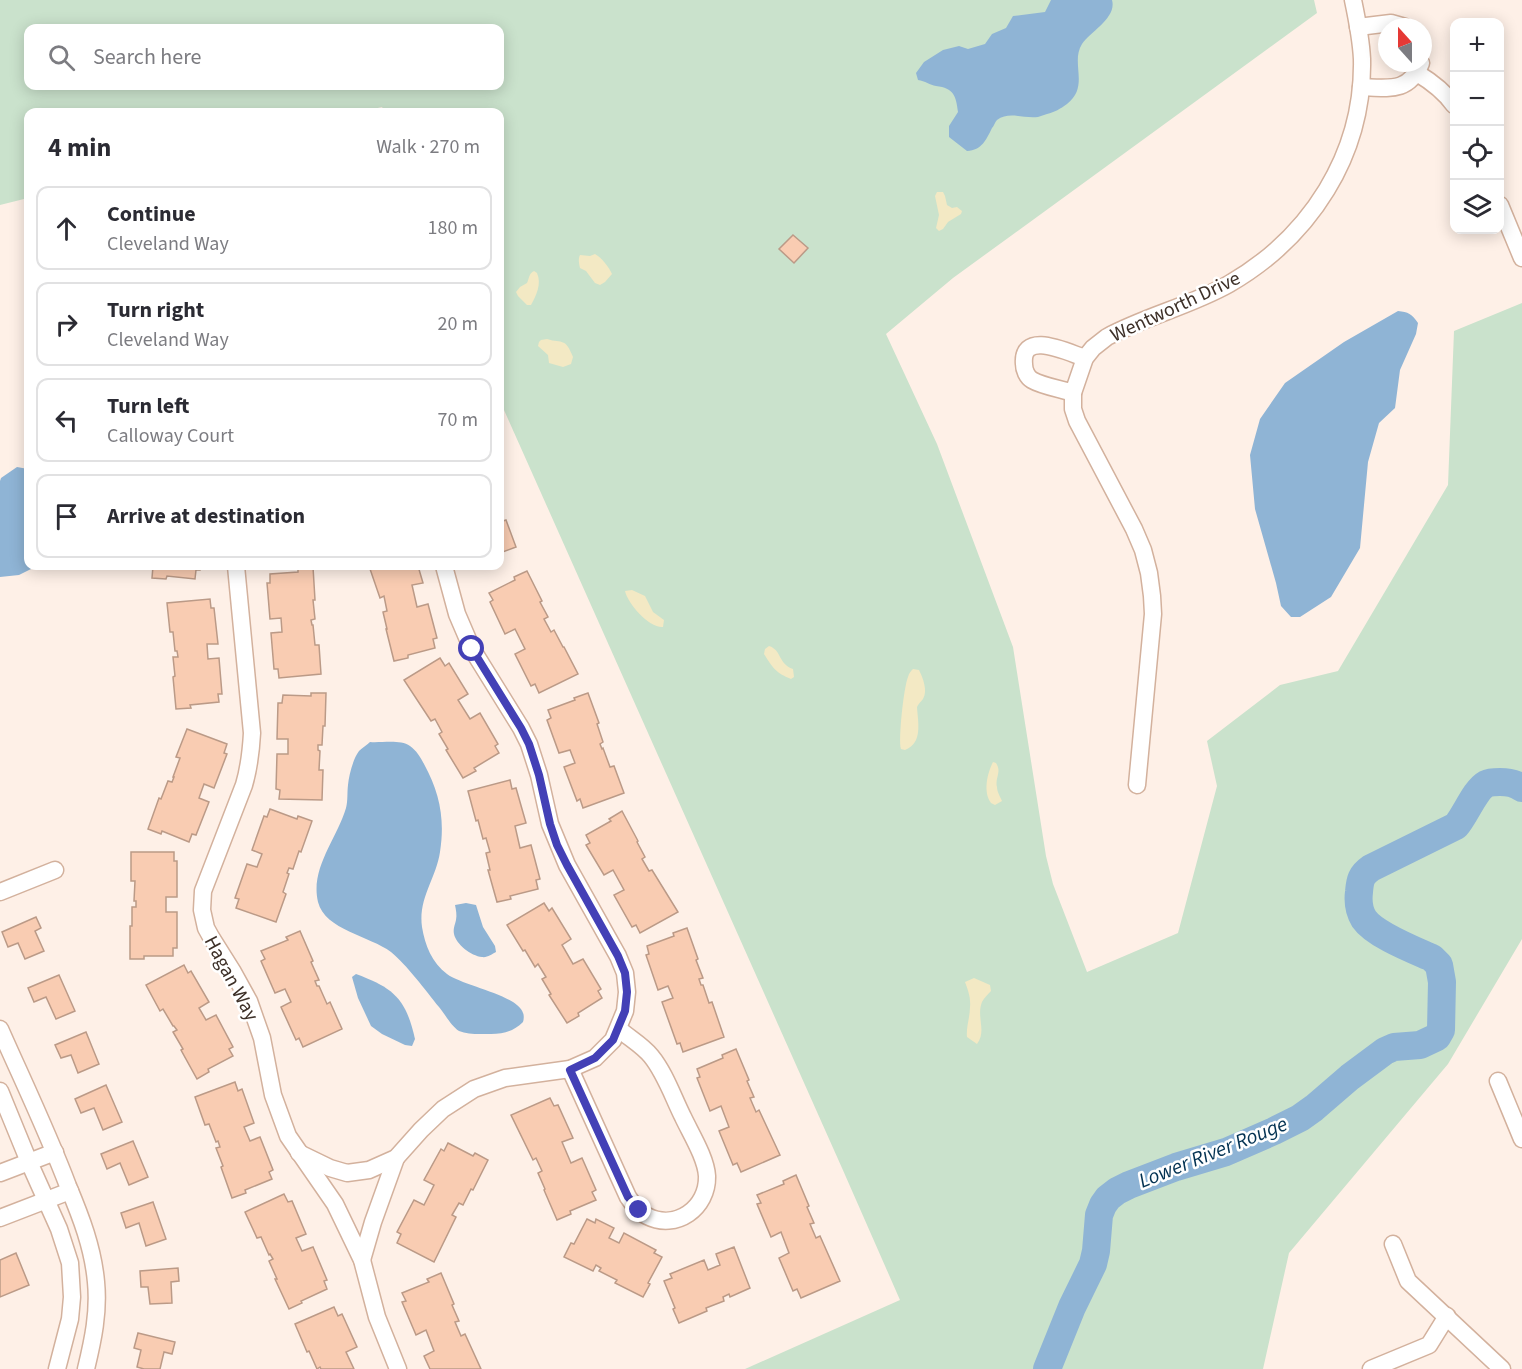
<!DOCTYPE html>
<meta charset="utf-8">
<style>
body{margin:0;font-family:"Source Sans 3",sans-serif;background:#f2f2f3;color:#2b2b33}
.controls{position:absolute;right:18px;top:18px;display:grid;overflow:hidden;border-radius:12px;box-shadow:0 3px 15px #0003}
.controls button{width:54px;height:54px;display:grid;place-items:center;padding:0;border:0;border-bottom:2px solid #e1e1e2;background:#fff;color:#2b2b33;font:30px sans-serif}
.compass{position:absolute;left:1378px;top:18px;width:54px;height:54px;border-radius:50%;background:#fff;box-shadow:0 3px 15px #0003;rotate:339deg}
.stop{position:absolute;width:18px;height:18px;margin:-14px;border:4px solid #4340b6;border-radius:50%;background:#fff}
.stop.end{background:#4340b6;border-color:#fff;box-shadow:0 2px 6px #0008}
.list{margin:0;padding:0;list-style:none}
h2{display:flex;justify-content:space-between;align-items:center;height:78px;margin:0;padding:0 24px;font-size:26px}
h2 small{font-size:20px;font-weight:400;color:#7c7c81}
.list li{display:grid;grid-template-columns:39px 1fr auto;gap:18px;align-items:center;box-sizing:border-box;height:84px;margin:0 12px 12px;padding:0 12px;border:2px solid #e1e1e2;border-radius:12px}
.list b{display:block;font-size:22px;white-space:nowrap}
.list p{margin:0;font-size:20px;white-space:nowrap;color:#7c7c81}
.list em{font-size:20px;font-style:normal;color:#7c7c81}
.icon{flex:none;width:33px;height:33px;fill:none;stroke:currentColor;stroke-width:2;stroke-linecap:round;stroke-linejoin:round}
.map{position:relative;flex:none;width:1522px;height:1369px;overflow:hidden}
.search{position:absolute;background:#fff;box-shadow:0 3px 15px #0003;left:24px;top:24px;width:480px;height:66px;display:flex;align-items:center;gap:15px;box-sizing:border-box;padding:0 21px;border-radius:12px;color:#7c7c81;font-size:22px}
.panel{position:absolute;background:#fff;box-shadow:0 3px 15px #0003;left:24px;top:108px;width:480px;height:462px;border-radius:12px}
.map>svg:first-child{display:block}
</style>
<div class="map">
<svg width="1522" height="1369" viewBox="0 0 1522 1369">
<rect width="100%" height="100%" fill="#fef0e7"/>
<path fill="#cae2cc" fill-rule="evenodd" d="M0,0h1314l3,13 -364,265 -67,56 51,110 76,203 33,209 7,28 34,88 91,-39 39,-147 -10,-45 73,-56 58,-14 110,-186 6,-154 68,-28v636l-74,125 -159,189 -26,116h-518l155,-69 -58,-132 -342,-767v-289h-115l-3,-5 -22,5h-332v86l-28,7zM28,28h472v58h-472z"/>
<g fill="#f3e9c4">
<polygon points="937,192 943,192 945,196 947,205 952,208 957,207 962,211 961,214 948,222 943,229 939,231 936,228 939,215 935,196"/>
<path d="M595,254c7,4 14,13 17,20l-7,8 -5,3 -5,-2 -9,-12 -6,-3c-1,-5 -2,-9 0,-13l10,1z"/>
<path d="M534,271l3,2c5,11 -1,23 -6,32h-4l-9,-9 -2,-4 4,-5 7,-4c2,-4 2,-10 7,-12z"/>
<path d="M547,339c16,5 18,-2 26,18l-2,7 -8,3 -14,-4 -1,-8 -10,-9 1,-4 2,-2z"/>
<path d="M632,590l13,6 8,16 11,8 -1,7c-14,1 -35,-23 -38,-36z"/>
<path d="M769,646c13,4 9,18 24,23l1,8 -3,2c-15,-6 -19,-12 -27,-25l1,-5z"/>
<path d="M913,669l6,1c4,8 9,21 4,29 -2,3 -5,5 -6,8 1,16 6,36 -12,43l-4,-1c-3,-9 3,-63 7,-72 1,-4 3,-6 5,-8z"/>
<path d="M993,762l3,1c6,9 -1,14 1,24 0,5 3,9 5,14l-7,4 -4,-2c-8,-11 -4,-29 2,-41z"/>
<path d="M974,978l16,7 1,6c-3,3 -7,7 -9,11 -6,15 5,29 -5,42l-10,-7c-1,-10 3,-20 3,-30 1,-9 -2,-17 -5,-25z"/>
</g>
<g fill="#8fb4d5">
<path d="M1051,0h61c5,18 -21,31 -30,44 -12,19 8,42 -15,60 -7,5 -12,8 -20,10 -3,1 -6,2 -9,3 -14,2 -29,-6 -41,3 -2,2 -3,6 -5,8 -6,12 -10,22 -25,23l-18,-14v-11l9,-14c-2,-16 -4,-24 -22,-26 -6,-1 -11,-5 -18,-6l-2,-7 8,-11 19,-12 16,-4 9,3 17,-5 7,-10 14,-6 7,-12 32,-4z"/>
<path d="M1398,311c10,1 14,3 20,12l-2,11 -16,36 -5,38 -16,15 -11,39 -8,86 -29,49 -31,20h-9l-10,-11 -5,-23 -21,-74 -5,-54 10,-36 25,-36 59,-41z"/>
<polygon points="17,467 28,469 28,566 34,566 33,568 19,575 0,577 0,481 1,478"/>
<path d="M370,742c12,1 30,-3 40,4 6,4 11,12 14,18 16,29 21,56 16,88 -4,27 -22,46 -18,75 3,18 10,36 25,47 16,12 71,21 76,39 1,2 1,6 0,9 -9,9 -19,12 -32,12 -10,0 -23,1 -32,-3 -8,-5 -14,-17 -20,-24 -13,-16 -33,-43 -48,-55 -21,-16 -66,-22 -73,-50 -8,-34 19,-63 28,-94 2,-7 1,-15 2,-23 1,-10 5,-26 11,-34 3,-3 8,-6 11,-9z"/>
<path d="M466,903l10,2 7,22 12,19 1,6c-4,2 -9,6 -14,5 -11,-1 -26,-13 -28,-23 -1,-6 1,-9 2,-14 1,-5 0,-10 -1,-15z"/>
<path d="M356,974c38,14 50,25 59,65l-3,7 -7,-1 -23,-11 -11,-8 -13,-28 -6,-21z"/>
</g>
<g fill="none" stroke-linecap="round" stroke-linejoin="round">
<path stroke="#8fb4d5" stroke-width="28" d="M1047,1369l25,-62 21,-43 3,-13 3,-36 4,-10 5,-7 9,-7 12,-6 47,-18 50,-15 48,-21 26,-13 14,-10 36,-31 35,-26 9,-4 26,-2 17,-8 4,-7 1,-48 -3,-17 -7,-7c-18,-8 -57,-23 -68,-39 -5,-8 -6,-19 -5,-27 1,-12 2,-17 12,-24l85,-42c9,-10 19,-36 30,-42 4,-2 10,-2 14,-2 8,0 15,1 22,6"/>
</g>
<g fill="#f9ccb2" stroke="#bb9a87" stroke-width="1.5">
<polygon points="793,235 808,248 794,263 779,249"/>
<polygon points="500,512 503,521 506,520 516,547 500,553"/>
<polygon points="153,566 200,566 200,570 196,570 195,579 167,576 166,579 152,578"/>
<polygon points="369,566 418,566 423,583 412,585 417,607 428,604 437,638 433,639 435,648 408,655 408,658 394,661 386,629 387,629 383,612 387,611 384,596 380,598"/>
<polygon points="313,567 315,600 313,600 315,619 311,620 312,625 313,625 315,645 319,645 321,674 279,678 278,669 274,669 271,633 282,632 281,618 270,619 267,583 270,583 270,574 298,572 298,569"/>
<polygon points="527,571 542,601 540,602 548,617 544,619 551,632 554,630 563,647 564,647 578,674 539,693 535,684 531,686 515,654 525,649 515,629 505,634 490,602 493,600 489,593 515,580 514,577"/>
<polygon points="210,599 211,608 214,608 218,644 207,644 208,659 219,658 222,694 218,694 219,702 190,705 191,708 176,709 173,677 175,676 173,657 178,657 177,651 175,651 173,632 170,632 167,603"/>
<polygon points="440,658 445,666 449,663 468,694 458,700 470,719 480,713 498,744 495,746 499,753 474,768 476,771 463,778 446,750 448,749 439,734 442,732 435,719 431,721 404,680"/>
<polygon points="311,693 326,693 325,726 323,726 322,745 318,745 318,750 320,751 319,770 323,770 322,800 279,799 280,790 276,789 277,754 288,754 288,739 277,739 278,703 282,703 283,695 311,696"/>
<polygon points="588,693 599,723 597,724 603,742 600,744 602,749 603,748 610,767 614,766 624,793 583,808 580,799 577,801 564,767 575,763 570,750 559,753 547,720 551,718 548,710 575,700 574,698"/>
<polygon points="187,729 227,744 224,753 227,754 214,788 204,784 199,798 209,802 196,835 192,834 189,842 162,831 161,834 148,829 159,798 161,799 168,781 172,782 174,777 173,777 180,758 176,757"/>
<polygon points="510,780 512,789 516,788 526,823 515,826 520,848 531,845 540,879 536,880 538,889 510,896 511,899 497,902 488,870 490,870 486,853 490,852 486,838 483,839 478,820 476,821 468,791"/>
<polygon points="270,809 297,819 298,816 312,821 301,852 299,851 293,869 289,868 287,873 289,874 283,892 286,894 276,922 236,908 239,899 235,898 247,864 257,867 262,854 252,850 264,816 267,817"/>
<polygon points="622,811 638,841 637,842 645,857 642,859 649,871 652,870 678,912 640,933 636,925 632,927 614,895 624,890 613,870 604,875 586,845 590,843 586,835 611,821 609,819"/>
<polygon points="131,852 174,852 174,861 177,861 177,897 166,897 166,912 177,912 177,948 173,948 173,956 144,956 144,959 130,959 130,926 132,926 132,907 136,907 136,901 134,901 135,881 131,881"/>
<polygon points="544,903 549,911 552,908 571,939 562,945 573,964 583,959 601,989 598,991 602,998 578,1013 579,1016 567,1023 549,995 551,994 542,979 546,977 538,964 535,967 525,950 523,951 507,925"/>
<polygon points="36,917 41,928 35,931 44,951 25,959 18,943 8,947 2,932"/>
<polygon points="687,928 698,959 696,960 703,978 699,979 701,985 703,985 709,1003 712,1002 724,1037 683,1052 680,1043 677,1044 662,1002 673,998 668,986 658,990 646,955 649,954 647,946 674,936 673,933"/>
<polygon points="300,931 313,961 311,962 319,980 315,981 317,986 319,986 327,1004 330,1002 342,1029 303,1047 299,1038 296,1040 281,1007 291,1002 285,989 275,993 261,961 265,959 261,951 288,940 286,937"/>
<polygon points="184,965 188,973 191,971 209,1002 199,1008 206,1020 216,1015 233,1047 229,1049 233,1056 208,1069 209,1072 197,1079 181,1050 183,1049 173,1032 177,1030 174,1026 173,1026 163,1009 160,1011 146,985"/>
<polygon points="59,975 75,1011 56,1019 46,997 34,1002 28,988"/>
<polygon points="86,1032 99,1064 78,1073 71,1055 61,1058 55,1045"/>
<polygon points="736,1049 749,1080 747,1081 754,1097 750,1098 756,1112 759,1110 780,1155 741,1172 737,1163 733,1165 719,1131 729,1127 721,1106 710,1111 697,1078 700,1077 697,1069 723,1058 722,1055"/>
<polygon points="235,1082 238,1091 242,1089 254,1123 244,1127 250,1141 260,1137 273,1170 269,1172 272,1179 245,1190 246,1193 232,1198 221,1167 223,1166 216,1148 220,1147 218,1141 216,1142 209,1124 205,1125 195,1097"/>
<polygon points="106,1085 122,1122 103,1130 94,1108 81,1113 75,1099"/>
<polygon points="550,1098 554,1106 558,1105 573,1138 562,1142 571,1163 582,1158 596,1190 592,1192 596,1200 570,1211 571,1214 557,1220 544,1190 545,1189 538,1173 542,1171 536,1158 533,1160 511,1115"/>
<polygon points="133,1141 148,1177 129,1185 120,1163 107,1169 101,1154"/>
<polygon points="448,1143 473,1156 475,1153 488,1160 473,1190 471,1189 463,1205 459,1203 452,1215 456,1217 434,1262 397,1243 401,1234 397,1232 414,1200 424,1205 434,1185 424,1180 441,1149 444,1151"/>
<polygon points="796,1175 809,1206 807,1207 814,1223 810,1224 816,1238 820,1236 840,1281 801,1298 797,1289 793,1291 779,1258 789,1253 781,1232 771,1237 757,1204 761,1203 757,1195 784,1184 783,1181"/>
<polygon points="284,1194 288,1202 292,1201 306,1234 296,1238 302,1251 313,1247 327,1280 324,1281 327,1289 301,1301 302,1303 289,1309 275,1279 277,1279 269,1261 273,1259 270,1254 269,1255 261,1237 257,1238 245,1212"/>
<polygon points="153,1202 166,1239 146,1246 139,1223 126,1228 121,1213"/>
<polygon points="587,1219 595,1223 596,1219 614,1228 609,1238 619,1243 624,1233 656,1250 654,1253 662,1257 648,1283 650,1284 643,1297 615,1283 617,1280 599,1271 601,1268 596,1265 593,1271 564,1257 571,1243 574,1244"/>
<polygon points="734,1247 750,1288 730,1297 729,1294 723,1297 724,1301 706,1308 707,1311 679,1323 673,1309 675,1308 664,1281 672,1278 670,1274 704,1260 708,1270 720,1265 716,1254"/>
<polygon points="16,1253 29,1285 0,1297 0,1260"/>
<polygon points="178,1268 179,1281 171,1282 172,1303 150,1304 148,1287 141,1287 140,1271"/>
<polygon points="441,1273 454,1304 452,1305 459,1321 455,1322 461,1336 465,1334 481,1369 430,1369 424,1356 434,1351 426,1330 416,1335 402,1302 406,1301 402,1293 429,1282 427,1279"/>
<polygon points="334,1307 338,1316 342,1314 357,1347 346,1352 354,1369 321,1369 320,1367 317,1369 309,1351 307,1352 295,1324"/>
<polygon points="138,1333 175,1342 172,1354 164,1352 160,1369 144,1369 137,1367 141,1350 134,1348"/>
</g>
<g fill="none" stroke-linecap="round" stroke-linejoin="round">
<g stroke="#d3b19d" stroke-width="19">
<g id="minor">
<polyline points="1358,27 1391,23 1405,27"/>
<path d="M1417,73c15,9 27,18 37,32"/>
<path d="M1361,87c28,1 48,6 60,-24"/>
<polyline points="1500,205 1522,258"/>
<path d="M1073,393c-12,-4 -31,-7 -41,-13 -5,-3 -8,-10 -8,-16 -3,-35 45,-11 61,-6"/>
<path d="M236,566l16,167c-1,18 -3,35 -8,52l-41,106 -1,19 4,18 5,9 22,35 16,29 13,37 11,57 15,41 47,68 27,56 15,57 21,52"/>
<path d="M1137,785l16,-171 -1,-18 -3,-23 -6,-23 -9,-21 -57,-108 -4,-12v-16l12,-35 8,-10 14,-11c39,-21 83,-31 122,-53 81,-47 135,-129 133,-225 -1,-20 -5,-40 -9,-59"/>
<polyline points="0,892 55,870"/>
<path d="M0,1029c23,52 48,104 68,157 13,31 25,62 28,96 3,30 -3,58 -10,87"/>
<path d="M570,1069l58,128c5,7 10,15 19,19 29,15 61,-8 60,-40 -1,-18 -16,-42 -24,-59 -10,-20 -18,-44 -32,-61 -9,-11 -22,-18 -32,-27"/>
<polyline points="1498,1081 1522,1139"/>
<polyline points="0,1091 29,1162 59,1229 70,1263 72,1297 70,1319 57,1369"/>
<polyline points="299,1153 330,1168 347,1173 369,1170 396,1158 421,1130 443,1109 474,1089 505,1078 570,1069 595,1058 613,1040 625,1011 627,992 625,973 618,956 567,865 550,824 539,775 529,744 521,728 472,649 457,614 444,566"/>
<polyline points="0,1173 55,1152"/>
<polyline points="0,1218 70,1191"/>
<polyline points="1393,1244 1408,1281 1502,1369"/>
<polyline points="362,1260 373,1222 396,1158"/>
<polyline points="1371,1369 1429,1345 1447,1316"/>
</g>
</g>
<use href="#minor" stroke="#fff" stroke-width="16"/>
</g>
<g fill="none" stroke-linecap="round" stroke-linejoin="round">
<polyline stroke="#4340b6" stroke-width="8" points="472,649 521,728 529,744 539,775 550,824 557,845 567,865 618,956 625,973 627,992 625,1011 613,1040 595,1058 570,1070 628,1197 639,1210"/>
</g>
<g text-anchor="middle" stroke-width="5" stroke-linejoin="round" paint-order="stroke">
<g font-size="20" fill="#3d3028" stroke="#fff">
<text transform="translate(1175 306) rotate(-25)" y="7">Wentworth Drive</text>
<text transform="translate(232 978) rotate(62)" y="7">Hagan Way</text>
</g>
<g font-size="21" font-style="italic" fill="#033252" stroke="#fff">
<text transform="translate(1213 1152) rotate(-22)" y="7">Lower River Rouge</text>
</g>
</g>
</svg>
<div class="controls">
<button>+</button>
<button>−</button>
<button><svg class="icon" aria-label="locate" viewBox="0 0 24 24"><circle cx="12" cy="12" r="6"/><path d="M12 2v4M12 18v4M2 12h4M18 12h4"/></svg></button>
<button><svg class="icon" aria-label="layers" viewBox="0 0 24 24"><path d="M12 4l9 5-9 5-9-5zM3 14l9 5 9-5"/></svg></button>
</div>
<svg class="compass" viewBox="-18 -18 36 36"><path d="M0-13l5 13h-10z" fill="#e53935"/><path d="M0 13l5-13h-10z" fill="#7c7c81"/></svg>
<div class="stop" style="left:472px;top:649px"></div>
<div class="stop end" style="left:639px;top:1210px"></div>
<div class="search"><svg class="icon" aria-label="search" viewBox="0 0 24 24"><circle cx="10" cy="10" r="6"/><path d="M15 15l6 6"/></svg>Search here</div>
<section class="panel">
<h2>4 min<small>Walk · 270 m</small></h2>
<ul class="list">
<li><svg class="icon" aria-label="ahead" viewBox="0 0 24 24"><path d="M12 20V5M6 11l6-6 6 6"/></svg><div><b>Continue</b><p>Cleveland Way</p></div><em>180 m</em></li>
<li><svg class="icon" aria-label="right" viewBox="0 0 24 24"><path d="M7 20v-9h11M14 6l5 5-5 5"/></svg><div><b>Turn right</b><p>Cleveland Way</p></div><em>20 m</em></li>
<li><svg class="icon" aria-label="left" viewBox="0 0 24 24"><path d="M17 20v-9H6M10 6l-5 5 5 5"/></svg><div><b>Turn left</b><p>Calloway Court</p></div><em>70 m</em></li>
<li><svg class="icon" aria-label="arrive" viewBox="0 0 24 24"><path d="M6 21V4h12l-3 4 3 4H6"/></svg><div><b>Arrive at destination</b></div></li>
</ul>
</section>
</div>
